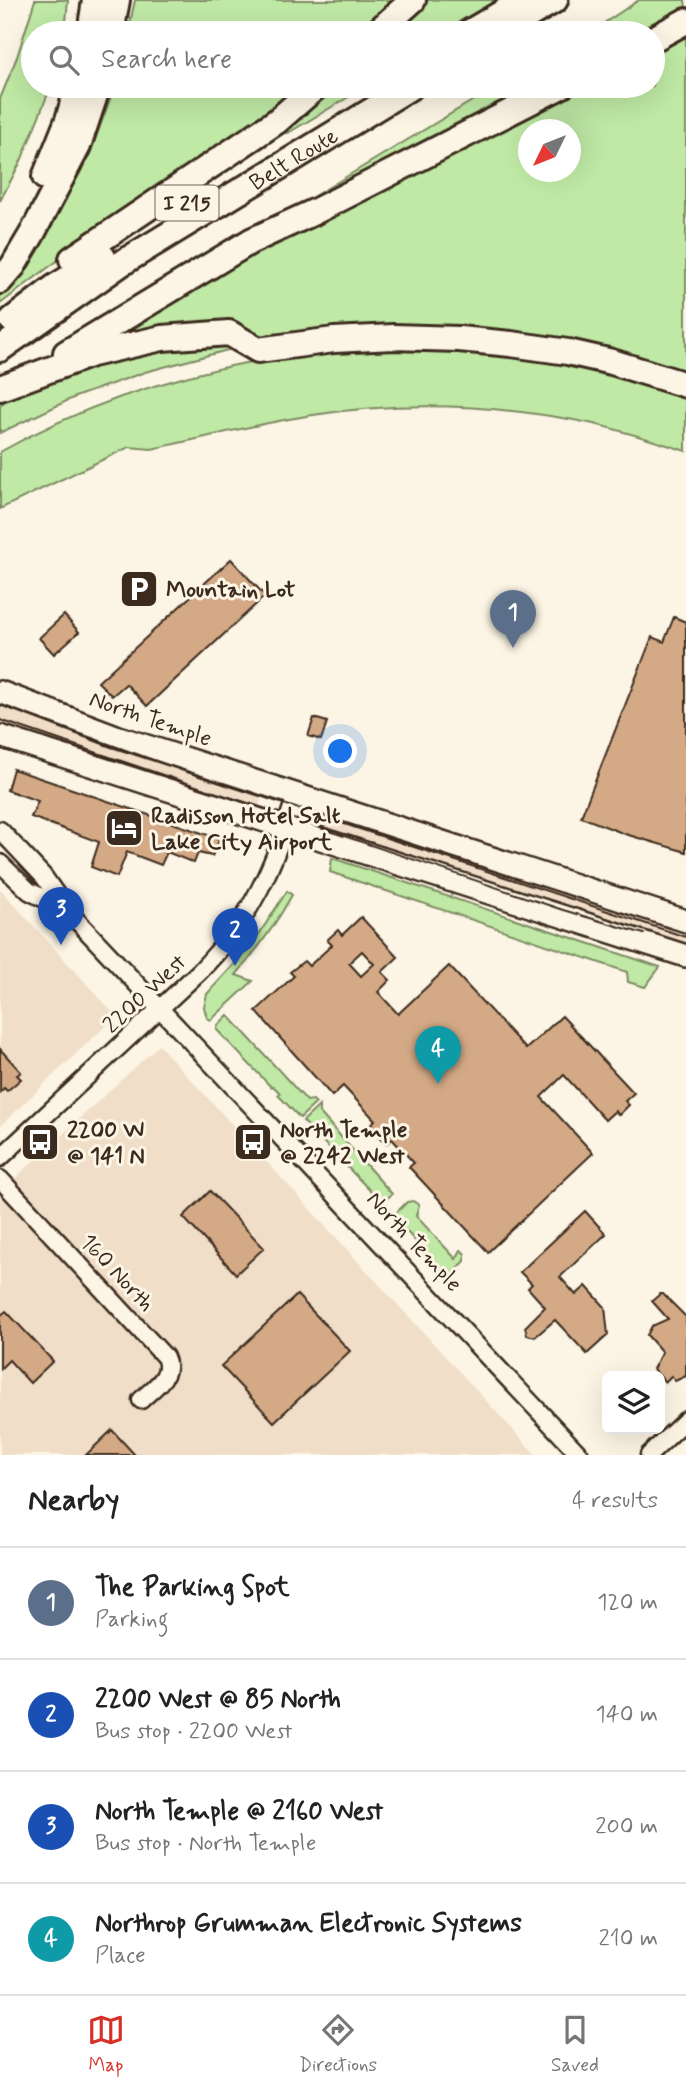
<!DOCTYPE html>
<meta charset="utf-8">
<style>
body{margin:0;font-family:Mynerve,sans-serif;background:#f2f2f2;color:#222}
.controls{position:absolute;right:21px;bottom:21px;display:grid;overflow:hidden;border-radius:10px;box-shadow:0 7px 28px #0002}
.controls button{width:63px;height:63px;display:grid;place-items:center;padding:0;border:0;border-bottom:2px solid #e0e0e0;background:#fff;color:#222;font:35px sans-serif}
.compass{position:absolute;left:518px;top:119px;width:63px;height:63px;border-radius:50%;background:#fff;box-shadow:0 7px 28px #0002;rotate:227deg}
.you{position:absolute;left:341px;top:752px;width:24px;height:24px;margin:-18px;border:5px solid #fff;border-radius:50%;background:#1a73e8;box-shadow:0 0 0 10px #1a73e833}
.badge{display:grid;place-items:center;width:46px;height:46px;border-radius:50%;background:#d93025;color:#fff;font-size:23px;font-weight:700}
.pin{position:absolute;translate:-50% -58px;filter:drop-shadow(0 2px 4px #0008)}
.pin::after{content:'';position:absolute;top:37px;width:24px;height:21px;background:inherit;clip-path:polygon(0 0,100% 0,50% 100%)}
.list{margin:0;padding:0;list-style:none}
h2{display:flex;justify-content:space-between;align-items:center;height:91px;margin:0;padding:0 28px;font-size:30px}
h2 small{font-size:23px;font-weight:400;color:#767676}
.list li{display:grid;grid-template-columns:46px 1fr auto;gap:21px;align-items:center;box-sizing:border-box;height:112px;padding:0 28px;border-top:2px solid #e0e0e0}
.list b{display:block;font-size:26px;white-space:nowrap}
.list p{margin:0;font-size:23px;white-space:nowrap;color:#767676}
.list em{font-size:23px;font-style:normal;color:#767676}
.icon{flex:none;width:38px;height:38px;fill:none;stroke:currentColor;stroke-width:2;stroke-linecap:round;stroke-linejoin:round}
.map{position:relative;flex:none;width:686px;height:1455px;overflow:hidden}
.search{position:absolute;background:#fff;box-shadow:0 7px 28px #0002;left:21px;right:21px;top:21px;height:77px;display:flex;align-items:center;gap:18px;box-sizing:border-box;padding:0 24px;border-radius:38px;color:#767676;font-size:26px}
.sheet{height:539px;background:#fff}
nav{display:flex;justify-content:space-around;align-items:center;box-sizing:border-box;height:98px;border-top:2px solid #e0e0e0;background:#fff;font-size:19px;color:#767676}
nav a{display:grid;justify-items:center;gap:4px}
nav .on{color:#d93025}
.map>svg:first-child{display:block}
</style>
<div class="map">
<svg width="686" height="1455" viewBox="0 0 686 1455">
<rect width="100%" height="100%" fill="#fcf5e5"/>
<filter id="ink" filterUnits="userSpaceOnUse"><feTurbulence type="fractalNoise" baseFrequency=".0143" numOctaves="2"/><feDisplacementMap in="SourceGraphic" scale="14" xChannelSelector="R" yChannelSelector="G"/><feConvolveMatrix kernelMatrix="1 2 1 2 8 2 1 2 1" color-interpolation-filters="sRGB"/></filter>
<g filter="url(#ink)">
<g fill="#f0dec8">
<polygon points="0,699 263,791 258,811 0,724"/>
<polygon points="329,813 686,933 686,950 322,832"/>
<polygon points="0,889 116,1016 0,1126"/>
<polygon points="159,1045 536,1455 0,1455 0,1192"/>
</g>
<g fill="#bfe9a5" stroke="#7d8a62" stroke-width="2" fill-rule="evenodd">
<polygon points="35,0 68,0 65,32 33,33 33,86 51,86 21,161 0,201 0,99 17,57"/>
<polygon points="135,0 405,0 369,33 128,33"/>
<polygon points="428,0 509,0 454,33 393,33"/>
<polygon points="639,0 685,0 686,8 635,33 589,33"/>
<path d="M686,27v349l-68,-22 -360,-12 -113,30 -70,25 -75,36v-28l32,-24 188,-112 351,-183h82v-40zM528,130h42v42h-42z"/>
<polygon points="115,86 311,86 57,261 0,304 0,294 42,239 61,207 89,156"/>
<polygon points="334,86 367,86 288,133 278,132"/>
<polygon points="497,86 540,86 306,210 301,204"/>
<path d="M361,348l155,5 125,27 45,16v55c-32,-10 -64,-21 -97,-28 -90,-18 -186,-22 -276,-8 -54,8 -108,23 -162,34l-22,-2 -129,62v-57c81,-46 169,-75 260,-92 33,-6 67,-8 101,-12z"/>
<polygon points="332,858 660,967 645,987 628,982 627,972 330,872"/>
<path d="M287,891l5,4c-16,29 -34,54 -56,80l17,6 -42,39 -4,-2 -3,-11 3,-13 45,-49z"/>
<polygon points="228,1015 307,1101 313,1100 316,1103 300,1118 278,1095 280,1093 273,1086 271,1087 217,1030 217,1026"/>
<polygon points="319,1106 319,1112 392,1194 382,1203 303,1121"/>
<polygon points="413,1201 419,1205 416,1216 456,1259 461,1250 465,1254 465,1261 451,1275 447,1275 394,1218 394,1215 407,1202"/>
</g>
<g fill="#d4aa86" stroke="#3b2a1e" stroke-width="2" fill-rule="evenodd">
<polygon points="231,559 265,596 147,706 126,684 112,696 98,682"/>
<polygon points="64,615 79,632 54,654 39,638"/>
<polygon points="674,617 686,622 686,852 625,834 581,817 652,637 664,642"/>
<polygon points="314,718 327,722 321,740 308,736"/>
<polygon points="13,769 220,839 212,856 198,853 194,863 167,852 161,865 127,852 117,877 91,867 99,842 31,817 38,801 7,790"/>
<path d="M361,917l37,40 -16,15 8,8 -12,12 20,22 51,-48 77,83 36,-33 72,77 -9,8 4,4 -10,10 -4,-4 -10,9 -41,-45 -23,22 52,56 -105,99 -79,-85 5,-4 -22,-24 -6,5 -17,-18 6,-6 -32,-34 -11,10 -76,-85 38,-35 -4,-4 14,-11 5,5 23,-21 -5,-5 11,-10 4,5zM362,951l12,13 -13,12 -12,-13z"/>
<polygon points="0,1049 21,1072 17,1075 21,1079 7,1091 4,1088 0,1092"/>
<polygon points="210,1191 264,1248 236,1274 183,1217"/>
<polygon points="585,1211 606,1234 560,1277 576,1295 586,1286 605,1307 608,1335 587,1354 555,1320 535,1337 527,1335 525,1327 545,1307 528,1288 532,1284 520,1272"/>
<polygon points="660,1294 663,1294 686,1317 686,1376 675,1381 671,1376 665,1382 653,1369 662,1352 647,1335 652,1326 668,1319 652,1301"/>
<polygon points="297,1295 350,1351 274,1422 221,1366"/>
<polygon points="6,1311 53,1361 30,1383 9,1360 0,1369 0,1316"/>
<polygon points="112,1430 135,1455 86,1455"/>
</g>
<g fill="none" stroke-linecap="round" stroke-linejoin="round">
<g stroke="#3b2a1e" stroke-width="21">
<g id="minor">
<polyline points="0,830 44,877 67,910 580,1455"/>
<polyline points="0,863 29,891 65,909"/>
<path d="M0,1158l200,-187c52,-53 75,-106 96,-177"/>
<path d="M0,1179l165,178c9,19 -12,31 -24,43"/>
<polyline points="649,1455 686,1420"/>
</g>
</g>
<g stroke="#3b2a1e" stroke-width="26">
<g id="major">
<polyline points="0,692 116,736 686,921"/>
<polyline points="0,736 686,956"/>
</g>
</g>
<g stroke="#3b2a1e" stroke-width="30">
<g id="highway">
<polyline points="509,27 555,0"/>
<polyline points="90,33 95,0"/>
<polyline points="111,33 117,0"/>
<polyline points="376,33 413,0"/>
<polyline points="468,33 524,0"/>
<polyline points="653,39 686,21"/>
<polyline points="45,177 68,120 78,86"/>
<polyline points="72,259 277,121 317,86"/>
<polyline points="0,281 13,266 32,234 78,146 98,86"/>
<polyline points="12,320 55,287 103,257"/>
<path id="s1" d="M0,349l122,-86 290,-177"/>
<polyline points="66,353 251,241 314,212 561,86"/>
<polyline points="0,388 92,354 162,338 229,333 258,350 334,340 393,337 459,339 511,344 568,352 612,362 686,385"/>
</g>
</g>
<use href="#minor" stroke="#fcf5e5" stroke-width="16"/>
<use href="#major" stroke="#fcf5e5" stroke-width="21"/>
<use href="#highway" stroke="#fcf5e5" stroke-width="24"/>
<g stroke="#3b2a1e" stroke-width="2">
<polyline points="0,705 184,771 686,937"/>
<polyline points="0,720 563,910 644,934"/>
</g>
</g>
</g>
<defs>
<g id="parking-square" transform="scale(2.0125)"><rect x="-9" y="-9" width="18" height="18" rx="4" fill="#3b2a1e" stroke="#fcf5e5"/><path d="M-3.5-5.5H1a3.5 3.5 0 0 1 0 7H-1V5.5H-3.5ZM-1-3.4V-.6H.8a1.4 1.4 0 0 0 0-2.8Z" fill="#fff"/></g>
<g id="hotel-square" transform="scale(2.0125)"><rect x="-9" y="-9" width="18" height="18" rx="4" fill="#3b2a1e" stroke="#fcf5e5"/><path d="M-6-4.5h1.5V1H6V5H4.5V3h-9V5H-6ZM-4 0a1.8 1.8 0 1 1 3.6 0ZM.5 0V-2.5h3Q6-2.5 6 0Z" fill="#fff"/></g>
<g id="bus-square" transform="scale(2.0125)"><rect x="-9" y="-9" width="18" height="18" rx="4" fill="#3b2a1e" stroke="#fcf5e5"/><path d="M-5-6H5V4H4V6H2V4H-2V6H-4V4H-5ZM-3.5-4V0h7V-4ZM-3.5 1.2v1.5H-2V1.2ZM2 1.2v1.5H3.5V1.2Z" fill="#fff"/></g>
</defs>
<g fill-rule="evenodd">
<use href="#parking-square" x="139" y="589"/>
<use href="#hotel-square" x="124" y="828"/>
<use href="#bus-square" x="40" y="1142"/>
<use href="#bus-square" x="253" y="1142"/>
</g>
<g text-anchor="middle" stroke-width="6" stroke-linejoin="round" paint-order="stroke">
<rect fill="#fcf5e5" stroke="#75675a" stroke-width="2" x="155.5" y="185.5" width="63" height="35" rx="5"/>
<g font-size="21" font-weight="bold" fill="#3b2a1e">
<text x="187" y="210">I 215</text>
</g>
<g font-size="23" fill="#3b2a1e" stroke="#fcf5e5">
<text dy="8" stroke="none"><textPath href="#s1" startOffset="350">Belt Route</textPath></text>
<text transform="translate(151 718) rotate(19)" y="8">North Temple</text>
<text transform="translate(144 993) rotate(-43)" y="8">2200 West</text>
<text transform="translate(415 1241) rotate(47)" y="8">North Temple</text>
<text transform="translate(118 1272) rotate(47)" y="8">160 North</text>
</g>
<g font-size="23" font-weight="bold" fill="#3b2a1e" stroke="#fcf5e5" text-anchor="start">
<text x="166" y="597">Mountain Lot</text>
<text x="151" y="823">Radisson Hotel Salt<tspan x="151" dy="26">Lake City Airport</tspan></text>
<text x="67" y="1137">2200 W<tspan x="67" dy="26">@ 141 N</tspan></text>
<text x="280" y="1137">North Temple<tspan x="280" dy="26">@ 2242 West</tspan></text>
</g>
</g>
</svg>
<div class="controls">
<button><svg class="icon" aria-label="layers" viewBox="0 0 24 24"><path d="M12 4l9 5-9 5-9-5zM3 14l9 5 9-5"/></svg></button>
</div>
<svg class="compass" viewBox="-18 -18 36 36"><path d="M0-13l5 13h-10z" fill="#e53935"/><path d="M0 13l5-13h-10z" fill="#767676"/></svg>
<div class="you"></div>
<div class="pin badge" style="left:513px;top:648px;background:#5c6f8a">1</div>
<div class="pin badge" style="left:235px;top:966px;background:#1a4fb4">2</div>
<div class="pin badge" style="left:61px;top:945px;background:#1a4fb4">3</div>
<div class="pin badge" style="left:438px;top:1084px;background:#0f9aa8">4</div>
<div class="search"><svg class="icon" aria-label="search" viewBox="0 0 24 24"><circle cx="10" cy="10" r="6"/><path d="M15 15l6 6"/></svg>Search here</div>
</div>
<section class="sheet">
<h2>Nearby<small>4 results</small></h2>
<ul class="list">
<li><span class="badge" style="background:#5c6f8a">1</span><div><b>The Parking Spot</b><p>Parking</p></div><em>120 m</em></li>
<li><span class="badge" style="background:#1a4fb4">2</span><div><b>2200 West @ 85 North</b><p>Bus stop · 2200 West</p></div><em>140 m</em></li>
<li><span class="badge" style="background:#1a4fb4">3</span><div><b>North Temple @ 2160 West</b><p>Bus stop · North Temple</p></div><em>200 m</em></li>
<li><span class="badge" style="background:#0f9aa8">4</span><div><b>Northrop Grumman Electronic Systems</b><p>Place</p></div><em>210 m</em></li>
</ul>
</section>
<nav>
<a class="on"><svg class="icon" aria-label="map" viewBox="0 0 24 24"><path d="M3 6l6-2 6 2 6-2v14l-6 2-6-2-6 2zM9 4v14M15 6v14"/></svg>Map</a>
<a><svg class="icon" aria-label="directions" viewBox="0 0 24 24"><path d="M12 3l9 9-9 9-9-9zM9 14v-3h6M13 9l2 2-2 2"/></svg>Directions</a>
<a><svg class="icon" aria-label="saved" viewBox="0 0 24 24"><path d="M7 4h10v16l-5-4-5 4z"/></svg>Saved</a>
</nav>
